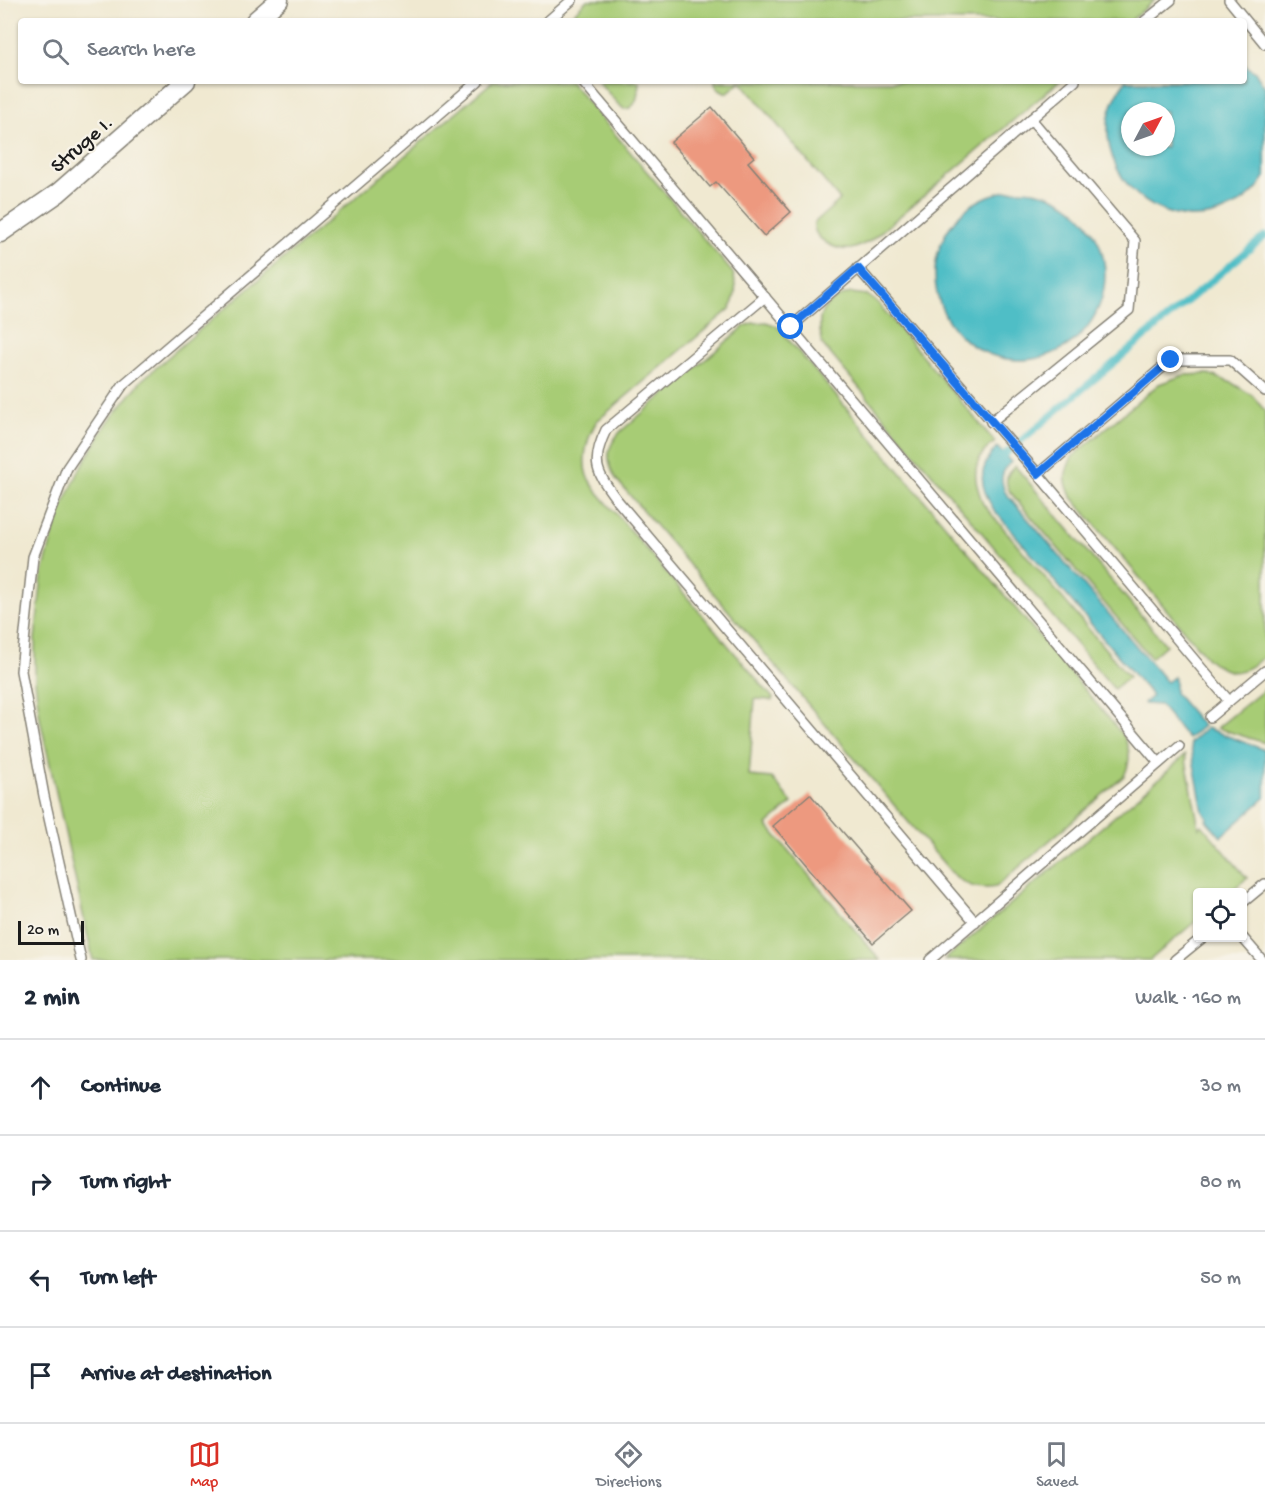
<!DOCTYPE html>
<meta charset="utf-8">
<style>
body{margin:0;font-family:"Gochi Hand",sans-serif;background:#f2f2f3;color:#1f2937}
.controls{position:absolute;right:18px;bottom:18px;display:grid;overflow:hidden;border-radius:6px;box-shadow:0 2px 4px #0004}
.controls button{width:54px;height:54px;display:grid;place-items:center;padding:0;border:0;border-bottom:2px solid #e0e1e3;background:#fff;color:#1f2937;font:30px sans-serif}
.compass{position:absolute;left:1121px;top:102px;width:54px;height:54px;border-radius:50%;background:#fff;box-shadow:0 2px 4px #0004;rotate:49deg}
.scale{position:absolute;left:18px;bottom:15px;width:66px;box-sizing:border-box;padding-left:6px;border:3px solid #1c1c1c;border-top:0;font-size:16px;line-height:21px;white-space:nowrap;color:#1c1c1c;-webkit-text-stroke:4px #f7f3e8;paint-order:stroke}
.stop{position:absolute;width:18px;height:18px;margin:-14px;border:4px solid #1a73e8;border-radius:50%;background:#fff}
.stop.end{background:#1a73e8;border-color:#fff;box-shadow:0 2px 6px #0008}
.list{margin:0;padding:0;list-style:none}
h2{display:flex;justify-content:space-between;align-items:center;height:78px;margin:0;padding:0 24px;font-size:26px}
h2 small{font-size:20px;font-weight:400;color:#747a83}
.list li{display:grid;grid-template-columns:39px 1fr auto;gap:18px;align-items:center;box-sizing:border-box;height:96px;padding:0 24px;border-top:2px solid #e0e1e3}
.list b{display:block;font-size:22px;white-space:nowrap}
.list em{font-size:20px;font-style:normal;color:#747a83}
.icon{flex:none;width:33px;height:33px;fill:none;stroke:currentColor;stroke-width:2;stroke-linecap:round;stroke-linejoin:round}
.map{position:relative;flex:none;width:1265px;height:960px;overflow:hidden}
.search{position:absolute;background:#fff;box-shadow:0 2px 4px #0004;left:18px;right:18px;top:18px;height:66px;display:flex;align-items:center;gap:15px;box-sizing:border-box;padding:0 21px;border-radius:6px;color:#747a83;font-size:22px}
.sheet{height:462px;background:#fff}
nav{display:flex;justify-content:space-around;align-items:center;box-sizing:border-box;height:84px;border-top:2px solid #e0e1e3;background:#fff;font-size:16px;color:#747a83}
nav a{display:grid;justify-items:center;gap:3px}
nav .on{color:#d93025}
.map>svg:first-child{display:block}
</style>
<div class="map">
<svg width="1265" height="960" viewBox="0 0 1265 960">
<rect width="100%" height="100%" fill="#f7f3e8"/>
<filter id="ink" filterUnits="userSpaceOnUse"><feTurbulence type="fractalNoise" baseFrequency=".0167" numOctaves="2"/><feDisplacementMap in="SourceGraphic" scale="12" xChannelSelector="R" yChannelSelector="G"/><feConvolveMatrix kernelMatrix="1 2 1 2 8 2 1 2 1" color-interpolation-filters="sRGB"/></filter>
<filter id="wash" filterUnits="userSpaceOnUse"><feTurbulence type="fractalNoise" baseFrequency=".008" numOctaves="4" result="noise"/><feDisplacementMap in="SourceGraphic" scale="24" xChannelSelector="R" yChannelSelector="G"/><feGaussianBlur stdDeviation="1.35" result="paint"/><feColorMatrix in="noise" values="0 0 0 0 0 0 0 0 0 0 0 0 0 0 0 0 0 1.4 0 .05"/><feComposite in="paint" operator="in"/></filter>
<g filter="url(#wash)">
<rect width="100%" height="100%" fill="#f0e9d1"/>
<g fill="#a7cc75" stroke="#627448" stroke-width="1.5">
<polygon points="587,0 1155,0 1130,21 569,21 575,12"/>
<path d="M493,81h77l163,192c4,14 3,23 -3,36l-133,112c-9,14 -16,38 -10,55 2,4 6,9 8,13l178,209 -1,2 -17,-1 -6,77 23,2 20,25 -25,22 113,135h-787l-53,-241 -5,-38v-42l7,-63 16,-60 22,-47 28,-47 34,-42 48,-42z"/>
<path d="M598,81h41c-1,12 -1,28 -15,28l-7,-6z"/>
<path d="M715,81h345l-190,160c-6,3 -13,7 -19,8 -15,2 -39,-10 -37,-26l26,-23 -99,-119 -14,12c-6,-3 -12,-5 -12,-12z"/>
<path d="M851,293l16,2 10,7 118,140c-5,4 -11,9 -14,14 -10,17 -4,31 2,48l146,173 -15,12 -292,-345c-1,-8 -4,-21 -1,-29 4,-13 19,-19 30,-22z"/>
<path d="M766,322l11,4 345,408c9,15 9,27 2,42l-128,111c-20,3 -31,-1 -45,-15l-335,-393c-11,-19 -10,-32 5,-48l124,-105 8,-3z"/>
<path d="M1208,374l24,9 20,12 13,16v245c-23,19 -34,22 -58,2l-136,-162c-8,-17 -7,-22 1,-39l87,-73 25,-9z"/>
<path d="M1015,466l151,179 -15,13 -141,-166c-6,-11 -4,-18 5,-26z"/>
<polygon points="1265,689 1265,743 1217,728"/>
<polygon points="1185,755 1199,828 1202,825 1247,878 1230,892 1198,892 1197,920 1150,960 944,960 1160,778"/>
</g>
<g fill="#50bec6" stroke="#366d71" stroke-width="1.5" fill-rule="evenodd">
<path d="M1244,64l12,9 9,14v90c-8,14 -20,24 -34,31 -59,30 -127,-19 -123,-84 1,-16 9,-30 17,-43h119zM1130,111h36v36h-36z"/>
<circle cx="1020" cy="275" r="85"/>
<path d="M997,447l14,15c-10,9 -11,17 -6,30l162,190 7,-5 1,3v13l28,33 -15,13 -28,-34 -15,-1 -1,-1 8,-7 -158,-186c-15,-24 -17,-41 3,-63z"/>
<polygon points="1206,728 1265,750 1265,798 1221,837 1206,820 1208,818 1203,812 1190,743"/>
</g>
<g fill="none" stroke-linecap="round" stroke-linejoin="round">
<polyline stroke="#50bec6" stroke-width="7" points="999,461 1004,455 1265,236"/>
</g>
<g id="blocks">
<g fill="#ed997f">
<polygon points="712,107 754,157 748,162 791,212 764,236 716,182 710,187 671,142"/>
<polygon points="810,794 911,911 873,943 773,826"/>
</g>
</g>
</g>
<g filter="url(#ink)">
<use href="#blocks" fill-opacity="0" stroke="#868276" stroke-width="1.5"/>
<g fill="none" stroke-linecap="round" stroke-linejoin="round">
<g stroke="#868276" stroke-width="12">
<g id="lane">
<polyline points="1229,0 1265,44"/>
<polyline points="548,21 572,0"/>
<polyline points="1145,21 1171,0"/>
<polyline points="582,81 1159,763"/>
<polyline points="858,268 1038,474 1229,701"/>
<path d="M765,297l-159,133c-16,33 -9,43 11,70l358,422"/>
<polyline points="791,327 1075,81"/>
<polyline points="991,422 1129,310 1135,241 1031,119"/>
<polyline points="1038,474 1171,360 1230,360 1265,391"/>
<polyline points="1210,717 1265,671"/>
<polyline points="1242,903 1265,884"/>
<polyline points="1242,937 1262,960"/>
<polyline points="81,960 44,796 21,671 33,557 67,468 123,385 478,81"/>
<polyline points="930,960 1179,746"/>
<polyline points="1175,960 1202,938"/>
</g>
</g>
<g stroke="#868276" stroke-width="21">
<g id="street">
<polyline points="255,21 279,0"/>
<polyline points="0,233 58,193 186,81"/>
</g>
</g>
<use href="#lane" stroke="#fff" stroke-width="9"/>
<use href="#street" stroke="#fff" stroke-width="18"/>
</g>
</g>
<g fill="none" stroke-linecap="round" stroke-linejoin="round" filter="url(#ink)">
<polyline stroke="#1a73e8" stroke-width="8" points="791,327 858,268 1038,474 1171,360"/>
</g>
<g text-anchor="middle" stroke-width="4.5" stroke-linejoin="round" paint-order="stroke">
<g font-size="21" fill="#1c1c1c" stroke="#f7f3e8">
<text transform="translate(81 143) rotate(-41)" y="7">Struge I.</text>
</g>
</g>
</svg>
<div class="controls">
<button><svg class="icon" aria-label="locate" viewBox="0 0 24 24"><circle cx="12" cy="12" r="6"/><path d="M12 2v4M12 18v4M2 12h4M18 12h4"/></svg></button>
</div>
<svg class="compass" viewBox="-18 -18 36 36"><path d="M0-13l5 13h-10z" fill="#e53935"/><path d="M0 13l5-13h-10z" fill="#747a83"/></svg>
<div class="scale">20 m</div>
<div class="stop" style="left:791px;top:327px"></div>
<div class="stop end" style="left:1171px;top:360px"></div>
<div class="search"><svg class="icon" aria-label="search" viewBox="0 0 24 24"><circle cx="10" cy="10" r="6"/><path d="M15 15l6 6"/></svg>Search here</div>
</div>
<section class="sheet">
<h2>2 min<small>Walk · 160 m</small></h2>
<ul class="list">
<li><svg class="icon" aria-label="ahead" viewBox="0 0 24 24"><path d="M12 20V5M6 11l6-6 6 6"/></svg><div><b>Continue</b></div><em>30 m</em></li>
<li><svg class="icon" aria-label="right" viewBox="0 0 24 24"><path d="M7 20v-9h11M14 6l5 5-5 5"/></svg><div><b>Turn right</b></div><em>80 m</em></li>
<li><svg class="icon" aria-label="left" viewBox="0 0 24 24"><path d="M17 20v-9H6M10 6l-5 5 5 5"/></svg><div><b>Turn left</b></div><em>50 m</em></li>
<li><svg class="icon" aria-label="arrive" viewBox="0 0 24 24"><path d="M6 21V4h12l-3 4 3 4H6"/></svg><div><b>Arrive at destination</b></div></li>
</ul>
</section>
<nav>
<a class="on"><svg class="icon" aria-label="map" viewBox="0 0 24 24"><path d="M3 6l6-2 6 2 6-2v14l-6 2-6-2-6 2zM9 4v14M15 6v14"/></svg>Map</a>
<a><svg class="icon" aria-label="directions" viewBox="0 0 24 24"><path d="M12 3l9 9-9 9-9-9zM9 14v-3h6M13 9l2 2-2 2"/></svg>Directions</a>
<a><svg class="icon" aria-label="saved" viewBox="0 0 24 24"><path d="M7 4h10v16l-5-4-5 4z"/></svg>Saved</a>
</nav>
